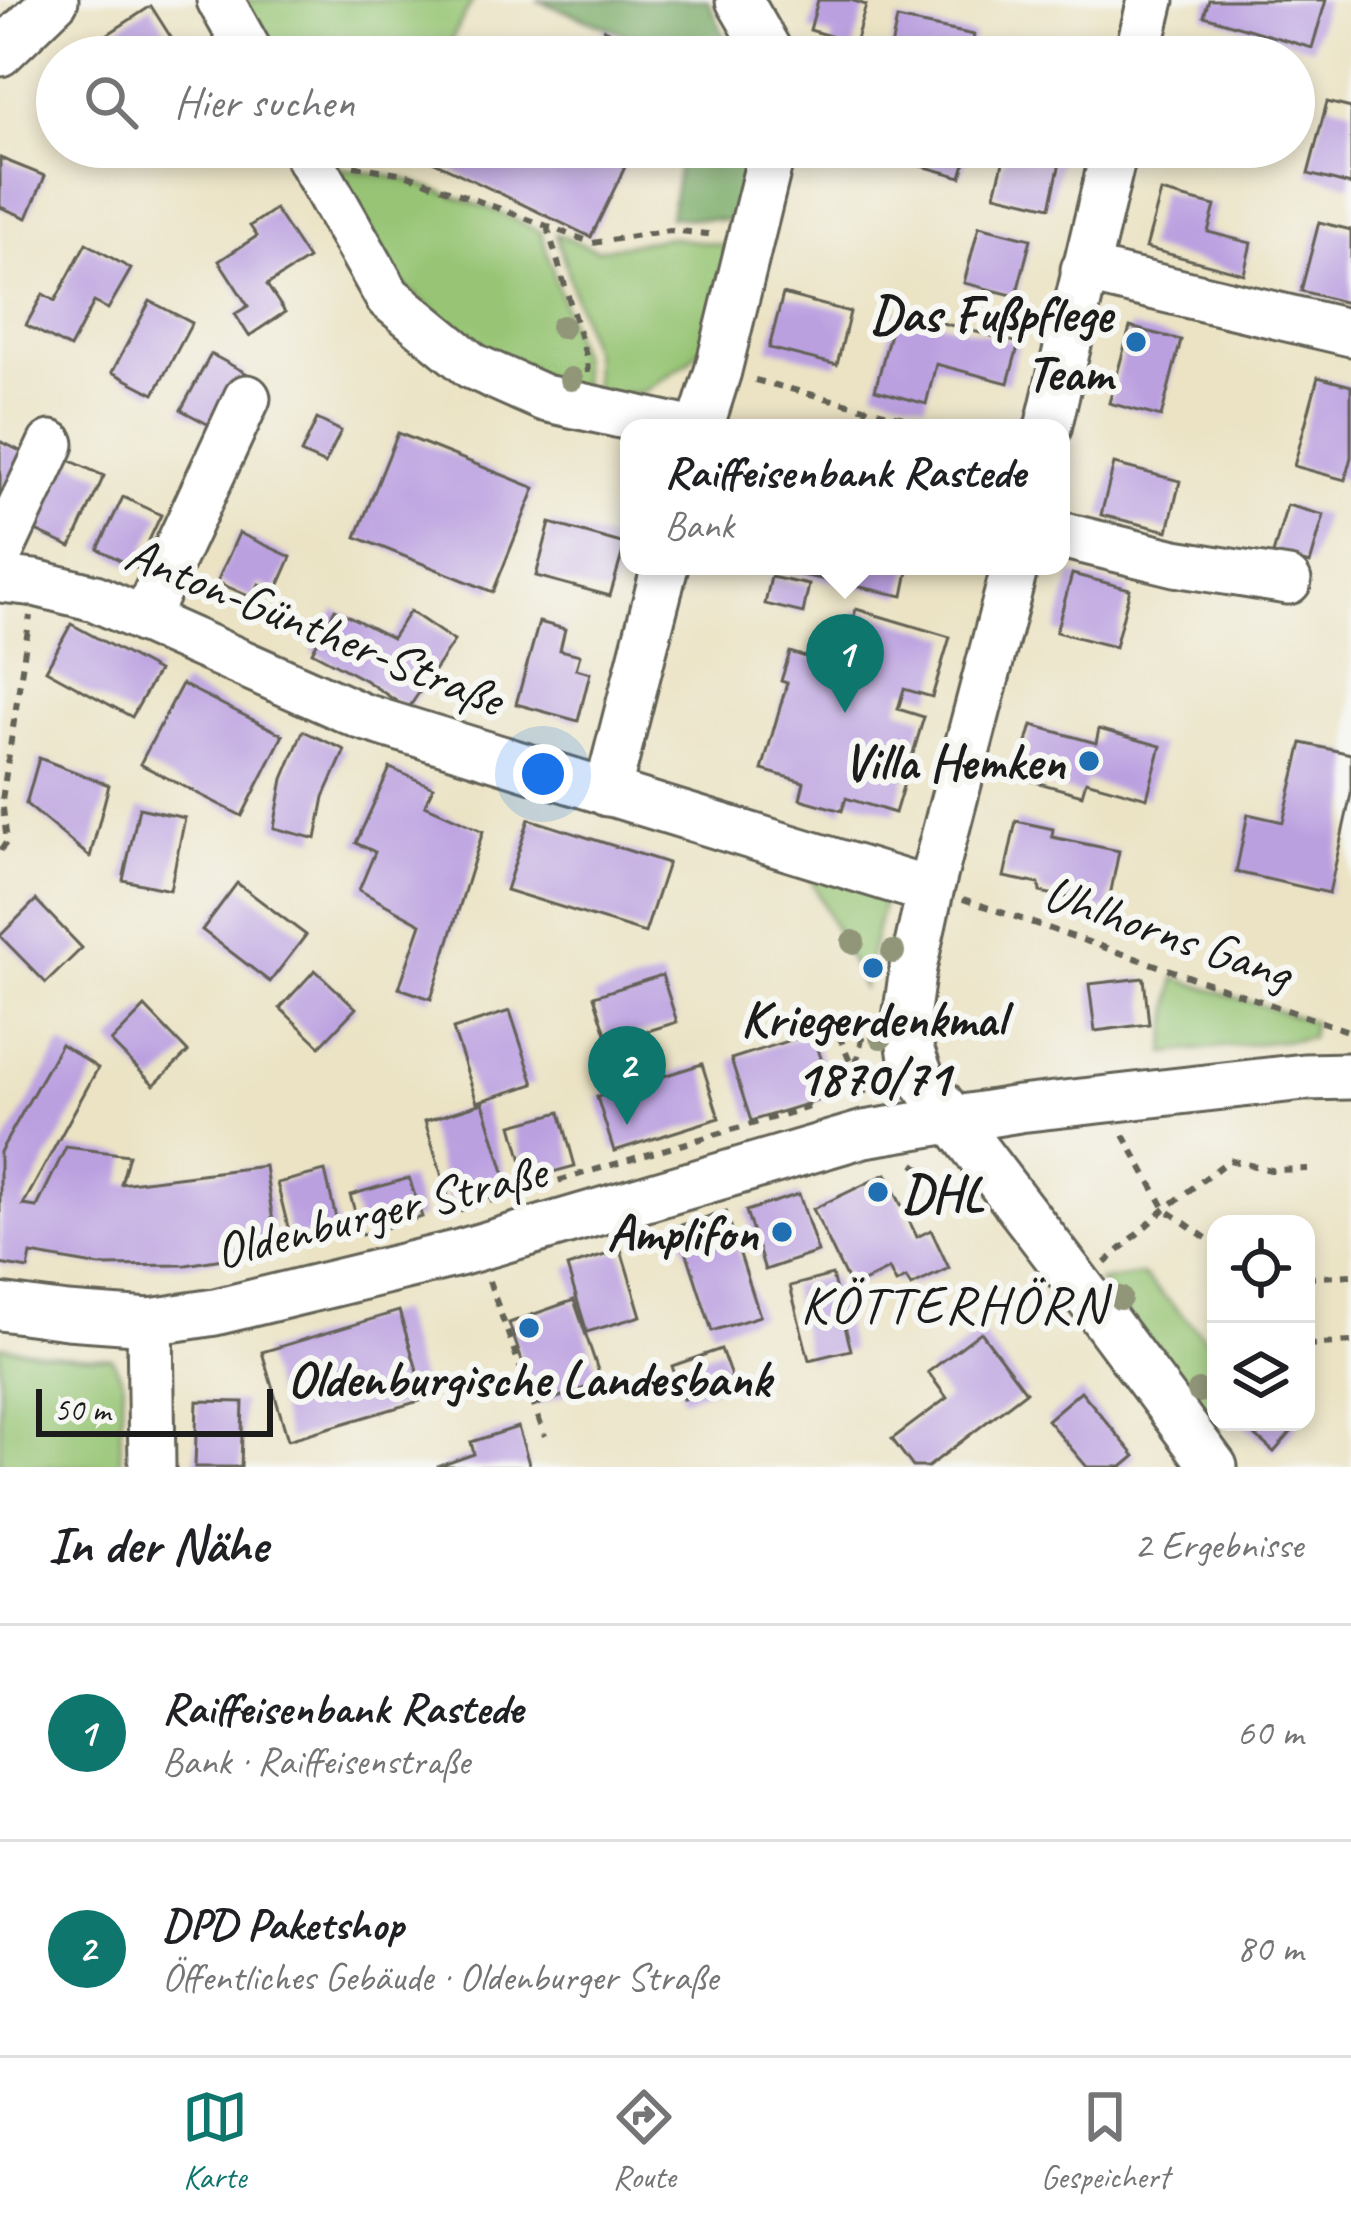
<!DOCTYPE html>
<html lang="de">
<meta charset="utf-8">
<style>
body{margin:0;font-family:Caveat,sans-serif;background:#f6f6f6;color:#202124}
.controls{position:absolute;right:36px;bottom:36px;display:grid;overflow:hidden;border-radius:24px;box-shadow:0 6px 18px #0003}
.controls button{width:108px;height:108px;display:grid;place-items:center;padding:0;border:0;border-bottom:3px solid #e0e0e0;background:#fff;color:#202124;font:60px sans-serif}
.scale{position:absolute;left:36px;bottom:30px;width:237px;box-sizing:border-box;padding-left:12px;border:6px solid #1c1c1c;border-top:0;font-size:33px;line-height:42px;white-space:nowrap;color:#1c1c1c;-webkit-text-stroke:9px #f6f6f2;paint-order:stroke}
.you{position:absolute;left:543px;top:774px;width:42px;height:42px;margin:-30px;border:9px solid #fff;border-radius:50%;background:#1a73e8;box-shadow:0 0 0 18px #1a73e833}
.badge{display:grid;place-items:center;width:78px;height:78px;border-radius:50%;background:#0f766e;color:#fff;font-size:39px;font-weight:700}
.pin{position:absolute;translate:-50% -99px;filter:drop-shadow(0 3px 6px #0008)}
.pin::after{content:'';position:absolute;top:63px;width:42px;height:36px;background:inherit;clip-path:polygon(0 0,100% 0,50% 100%)}
.popup{position:absolute;left:620px;top:419px;width:450px;height:156px;box-sizing:border-box;display:grid;place-content:center;border-radius:24px;background:#fff;filter:drop-shadow(0 3px 9px #0005);font-size:39px;white-space:nowrap;color:#757577}
.popup b{font-size:45px;color:#202124}
.popup::after{content:'';position:absolute;left:50%;top:100%;margin-left:-24px;border:24px solid transparent;border-top-color:#fff}
.list{margin:0;padding:0;list-style:none}
h2{display:flex;justify-content:space-between;align-items:center;height:156px;margin:0;padding:0 48px;font-size:51px}
h2 small{font-size:39px;font-weight:400;color:#757577}
.list li{display:grid;grid-template-columns:78px 1fr auto;gap:36px;align-items:center;box-sizing:border-box;height:216px;padding:0 48px;border-top:3px solid #e0e0e0}
.list b{display:block;font-size:45px;white-space:nowrap}
.list p{margin:0;font-size:39px;white-space:nowrap;color:#757577}
.list em{font-size:39px;font-style:normal;color:#757577}
.icon{flex:none;width:66px;height:66px;fill:none;stroke:currentColor;stroke-width:2;stroke-linecap:round;stroke-linejoin:round}
.map{position:relative;flex:none;width:1351px;height:1467px;overflow:hidden}
.search{position:absolute;background:#fff;box-shadow:0 6px 18px #0003;left:36px;right:36px;top:36px;height:132px;display:flex;align-items:center;gap:30px;box-sizing:border-box;padding:0 42px;border-radius:66px;color:#757577;font-size:45px}
.sheet{height:588px;background:#fff}
nav{display:flex;justify-content:space-around;align-items:center;box-sizing:border-box;height:168px;border-top:3px solid #e0e0e0;background:#fff;font-size:33px;color:#757577}
nav a{display:grid;justify-items:center;gap:6px}
nav .on{color:#0f766e}
.map>svg:first-child{display:block}
</style>
<div class="map">
<svg width="1351" height="1467" viewBox="0 0 1351 1467">
<rect width="100%" height="100%" fill="#f6f6f2"/>
<filter id="ink" filterUnits="userSpaceOnUse"><feTurbulence type="fractalNoise" baseFrequency=".00833" numOctaves="2"/><feDisplacementMap in="SourceGraphic" scale="24" xChannelSelector="R" yChannelSelector="G"/><feConvolveMatrix kernelMatrix="1 2 1 2 8 2 1 2 1" color-interpolation-filters="sRGB"/></filter>
<filter id="wash" filterUnits="userSpaceOnUse"><feTurbulence type="fractalNoise" baseFrequency=".004" numOctaves="4" result="noise"/><feDisplacementMap in="SourceGraphic" scale="48" xChannelSelector="R" yChannelSelector="G"/><feGaussianBlur stdDeviation="2.7" result="paint"/><feColorMatrix in="noise" values="0 0 0 0 0 0 0 0 0 0 0 0 0 0 0 0 0 1.4 0 .05"/><feComposite in="paint" operator="in"/></filter>
<g filter="url(#wash)">
<rect width="100%" height="100%" fill="#ebe3c4"/>
<g fill="#97c574" stroke="#5a7048" stroke-width="3">
<polygon points="237,0 473,0 442,57 298,57 294,49 279,57 270,57"/>
<polygon points="330,166 405,179 496,211 541,232 580,359 583,396 508,373 401,283"/>
<polygon points="556,234 597,250 669,237 735,247 716,328 689,362 643,392 595,397 593,356"/>
<polygon points="805,866 886,891 863,988"/>
<polygon points="1175,978 1313,1022 1311,1038 1165,1053"/>
<polygon points="1142,1275 1216,1348 1215,1422 1099,1281"/>
<polygon points="0,1346 60,1355 112,1358 123,1380 120,1467 0,1467"/>
</g>
<g fill="#79aa66" stroke="#4a6341" stroke-width="3">
<polygon points="537,0 708,0 734,57 676,57 645,42"/>
<polygon points="682,147 748,147 736,221 670,217"/>
</g>
<g id="blocks">
<g fill="#bba0e0">
<polygon points="818,0 851,0 866,5 851,57 826,57 833,37 810,30"/>
<polygon points="1209,0 1326,0 1312,48 1204,16"/>
<polygon points="151,6 172,39 144,57 110,57 99,40"/>
<polygon points="897,19 974,35 970,57 889,57"/>
<polygon points="604,29 664,57 601,57 593,53"/>
<polygon points="1327,102 1351,108 1351,185 1308,174"/>
<polygon points="403,147 584,147 625,167 591,237"/>
<polygon points="796,147 845,147 841,163 795,151"/>
<polygon points="903,147 970,147 961,177 900,160"/>
<polygon points="1007,147 1031,147 1062,154 1050,207 995,194"/>
<polygon points="0,158 45,176 27,218 0,207"/>
<polygon points="1161,192 1215,206 1208,232 1251,243 1244,274 1146,248"/>
<polygon points="275,209 308,259 267,285 285,312 249,336 235,314 248,306 219,261 257,236 250,226"/>
<polygon points="1319,222 1351,230 1351,304 1301,291"/>
<polygon points="979,226 1031,239 1016,296 964,283"/>
<polygon points="86,243 131,269 108,309 94,302 70,348 26,325 43,294 55,301"/>
<polygon points="783,294 850,312 837,365 769,348"/>
<polygon points="150,301 192,323 154,394 112,372"/>
<polygon points="896,311 1019,343 1008,383 936,364 926,404 875,390"/>
<polygon points="1130,327 1181,340 1161,417 1109,403"/>
<polygon points="211,354 246,373 217,429 181,410"/>
<polygon points="1318,377 1351,386 1351,457 1345,480 1294,466"/>
<polygon points="317,419 341,431 325,464 301,453"/>
<polygon points="398,433 535,488 493,592 356,537"/>
<polygon points="0,441 28,455 0,503"/>
<polygon points="58,455 104,476 71,547 25,526"/>
<polygon points="1114,464 1180,481 1168,531 1101,515"/>
<polygon points="123,497 161,515 136,568 98,549"/>
<polygon points="1287,505 1324,515 1310,564 1273,554"/>
<polygon points="550,523 625,544 610,596 536,576"/>
<polygon points="239,533 291,557 276,591 259,584 253,598 217,582"/>
<polygon points="784,566 909,566 903,596 783,571"/>
<polygon points="1072,574 1130,589 1115,647 1056,632"/>
<polygon points="771,577 809,585 803,613 765,604"/>
<polygon points="335,609 392,638 410,611 454,641 408,709 365,680 312,652"/>
<polygon points="856,609 950,637 932,697 904,689 898,709 924,717 895,813 846,798 842,811 800,799 804,782 762,770 787,683 781,681 790,652 839,667"/>
<polygon points="539,622 565,629 560,650 580,655 576,669 590,673 578,721 516,704"/>
<polygon points="71,624 158,671 132,717 46,670"/>
<polygon points="182,684 283,735 242,816 140,764"/>
<polygon points="1032,725 1096,743 1099,729 1161,746 1147,798 1086,781 1082,795 1017,777"/>
<polygon points="303,731 345,750 324,797 316,839 274,828 283,779"/>
<polygon points="1302,743 1351,754 1351,794 1329,893 1236,872 1248,814 1283,822"/>
<polygon points="39,758 109,785 90,857 26,804"/>
<polygon points="390,768 433,787 425,805 483,831 431,999 399,988 421,924 359,890 375,852 356,843"/>
<polygon points="139,808 185,818 170,890 123,880"/>
<polygon points="529,819 668,863 645,933 506,890"/>
<polygon points="1016,821 1053,829 1052,837 1119,851 1107,911 1069,903 1070,898 1040,892 1039,884 1004,877"/>
<polygon points="237,883 306,935 270,982 202,930"/>
<polygon points="36,900 82,948 46,983 0,936"/>
<polygon points="315,970 356,1008 320,1046 280,1008"/>
<polygon points="662,975 677,1022 609,1043 594,996"/>
<polygon points="1144,978 1149,1024 1095,1031 1089,984"/>
<polygon points="145,1007 188,1052 154,1085 111,1042"/>
<polygon points="510,1011 534,1084 477,1102 453,1029"/>
<polygon points="813,1033 833,1096 751,1121 731,1059"/>
<polygon points="61,1044 98,1068 23,1205 37,1207 66,1147 129,1155 121,1184 265,1166 277,1250 186,1265 100,1266 31,1254 28,1269 0,1264 0,1152"/>
<polygon points="702,1064 719,1118 614,1151 597,1097"/>
<polygon points="483,1103 508,1185 450,1203 425,1121"/>
<polygon points="560,1112 575,1166 527,1179 512,1125"/>
<polygon points="325,1171 338,1227 291,1239 277,1183"/>
<polygon points="886,1174 917,1237 931,1230 949,1268 911,1286 906,1278 896,1283 889,1269 851,1288 813,1209"/>
<polygon points="409,1178 422,1217 362,1235 350,1195"/>
<polygon points="799,1194 818,1252 765,1270 746,1211"/>
<polygon points="726,1211 760,1316 712,1331 678,1226"/>
<polygon points="621,1250 641,1316 587,1332 567,1267"/>
<polygon points="832,1275 851,1350 809,1360 790,1286"/>
<polygon points="574,1300 602,1382 537,1405 509,1323"/>
<polygon points="399,1311 426,1399 288,1440 262,1352"/>
<polygon points="981,1332 1026,1392 928,1467 913,1467 892,1439 947,1398 928,1372"/>
<polygon points="721,1349 733,1382 683,1399 672,1366"/>
<polygon points="1081,1391 1135,1456 1122,1467 1087,1467 1047,1420"/>
<polygon points="197,1401 243,1402 241,1467 195,1467"/>
<polygon points="1240,1422 1300,1422 1274,1452"/>
<polygon points="518,1427 530,1467 437,1467 474,1454 471,1442"/>
</g>
</g>
</g>
<g filter="url(#ink)">
<use href="#blocks" fill-opacity="0" stroke="#646257" stroke-width="3"/>
<g fill="none" stroke-linecap="round" stroke-linejoin="round">
<g stroke="#646257" stroke-width="51">
<g id="minor">
<polyline points="220,0 252,57"/>
<polyline points="739,0 772,57"/>
<polyline points="0,53 55,0"/>
<polyline points="1137,57 1151,0"/>
<polyline points="303,147 388,297 472,366 544,398 680,428"/>
<polyline points="1084,270 1351,333"/>
<polyline points="700,428 718,371 773,147"/>
<polyline points="1048,428 1115,147"/>
<polyline points="1061,535 1175,563 1288,581"/>
<polyline points="0,552 51,444"/>
<polyline points="1015,566 930,891 913,968 906,1018 911,1052 921,1078 1088,1297 1214,1467"/>
<polyline points="0,579 35,583 95,598 361,716 930,891"/>
<polyline points="144,620 247,398"/>
<polyline points="607,793 665,566"/>
<polyline points="0,1307 67,1316 150,1322 215,1312 459,1253 864,1134 1019,1109 1304,1077 1351,1076"/>
<polyline points="150,1322 152,1467"/>
</g>
</g>
<g stroke="#646257" stroke-width="6" stroke-dasharray="9 9" stroke-linecap="butt">
<polyline points="354,166 405,174 593,243 669,230 717,235"/>
<polyline points="547,226 587,359 588,373"/>
<polyline points="755,380 943,428"/>
<polyline points="0,850 7,842 2,800 30,616"/>
<polyline points="963,899 1351,1032"/>
<polyline points="832,1019 853,1069"/>
<polyline points="858,1093 886,1086"/>
<polyline points="852,1099 854,1072 867,1018"/>
<polyline points="1124,1135 1165,1209 1216,1245"/>
<polyline points="914,1164 930,1175 945,1170"/>
<polyline points="455,1211 816,1105"/>
<polyline points="1105,1263 1165,1209 1229,1160 1271,1170 1308,1169"/>
<polyline points="1306,1278 1351,1275"/>
<polyline points="489,1281 545,1436"/>
<polyline points="1306,1345 1351,1342"/>
</g>
<use href="#minor" stroke="#fff" stroke-width="45"/>
</g>
<g fill="#919679">
<circle cx="562" cy="327" r="12"/>
<circle cx="571" cy="379" r="12"/>
<circle cx="853" cy="942" r="12"/>
<circle cx="893" cy="952" r="12"/>
<circle cx="881" cy="1037" r="12"/>
<circle cx="1120" cy="1298" r="12"/>
<circle cx="1199" cy="1391" r="12"/>
</g>
</g>
<g fill="#1f6fb2" stroke="#f6f6f2" stroke-width="4.5">
<circle cx="1136" cy="342" r="12"/>
<circle cx="1089" cy="761" r="12"/>
<circle cx="873" cy="968" r="12"/>
<circle cx="878" cy="1192" r="12"/>
<circle cx="782" cy="1232" r="12"/>
<circle cx="529" cy="1328" r="12"/>
</g>
<g text-anchor="middle" stroke-width="12" stroke-linejoin="round" paint-order="stroke">
<g font-size="51" font-weight="bold" fill="#1c1c1c" stroke="#f6f6f2" text-anchor="end">
<text x="1112" y="331">Das Fußpflege<tspan x="1112" dy="59">Team</tspan></text>
<text x="1065" y="779">Villa Hemken</text>
<text x="873" y="1036" text-anchor="middle">Kriegerdenkmal<tspan x="873" dy="59">1870/71</tspan></text>
<text x="902" y="1210" text-anchor="start">DHL</text>
<text x="758" y="1250">Amplifon</text>
<text x="529" y="1396" text-anchor="middle">Oldenburgische Landesbank</text>
</g>
<g font-size="51" fill="#1c1c1c" stroke="#f6f6f2">
<text transform="translate(315 625) rotate(22)" y="18">Anton-Günther-Straße</text>
<text transform="translate(1168 931) rotate(19)" y="18">Uhlhorns Gang</text>
<text transform="translate(380 1210) rotate(-14)" y="18">Oldenburger Straße</text>
</g>
<g font-size="54" letter-spacing="3" fill="#1c1c1c" stroke="#f6f6f2">
<text x="954" y="1322">KÖTTERHÖRN</text>
</g>
</g>
</svg>
<div class="controls">
<button><svg class="icon" aria-label="locate" viewBox="0 0 24 24"><circle cx="12" cy="12" r="6"/><path d="M12 2v4M12 18v4M2 12h4M18 12h4"/></svg></button>
<button><svg class="icon" aria-label="layers" viewBox="0 0 24 24"><path d="M12 4l9 5-9 5-9-5zM3 14l9 5 9-5"/></svg></button>
</div>
<div class="scale">50 m</div>
<div class="you"></div>
<div class="pin badge" style="left:845px;top:713px">1</div>
<div class="popup"><b>Raiffeisenbank Rastede</b>Bank</div>
<div class="pin badge" style="left:627px;top:1125px">2</div>
<div class="search"><svg class="icon" aria-label="search" viewBox="0 0 24 24"><circle cx="10" cy="10" r="6"/><path d="M15 15l6 6"/></svg>Hier suchen</div>
</div>
<section class="sheet">
<h2>In der Nähe<small>2 Ergebnisse</small></h2>
<ul class="list">
<li><span class="badge">1</span><div><b>Raiffeisenbank Rastede</b><p>Bank · Raiffeisenstraße</p></div><em>60 m</em></li>
<li><span class="badge">2</span><div><b>DPD Paketshop</b><p>Öffentliches Gebäude · Oldenburger Straße</p></div><em>80 m</em></li>
</ul>
</section>
<nav>
<a class="on"><svg class="icon" aria-label="map" viewBox="0 0 24 24"><path d="M3 6l6-2 6 2 6-2v14l-6 2-6-2-6 2zM9 4v14M15 6v14"/></svg>Karte</a>
<a><svg class="icon" aria-label="directions" viewBox="0 0 24 24"><path d="M12 3l9 9-9 9-9-9zM9 14v-3h6M13 9l2 2-2 2"/></svg>Route</a>
<a><svg class="icon" aria-label="saved" viewBox="0 0 24 24"><path d="M7 4h10v16l-5-4-5 4z"/></svg>Gespeichert</a>
</nav>
